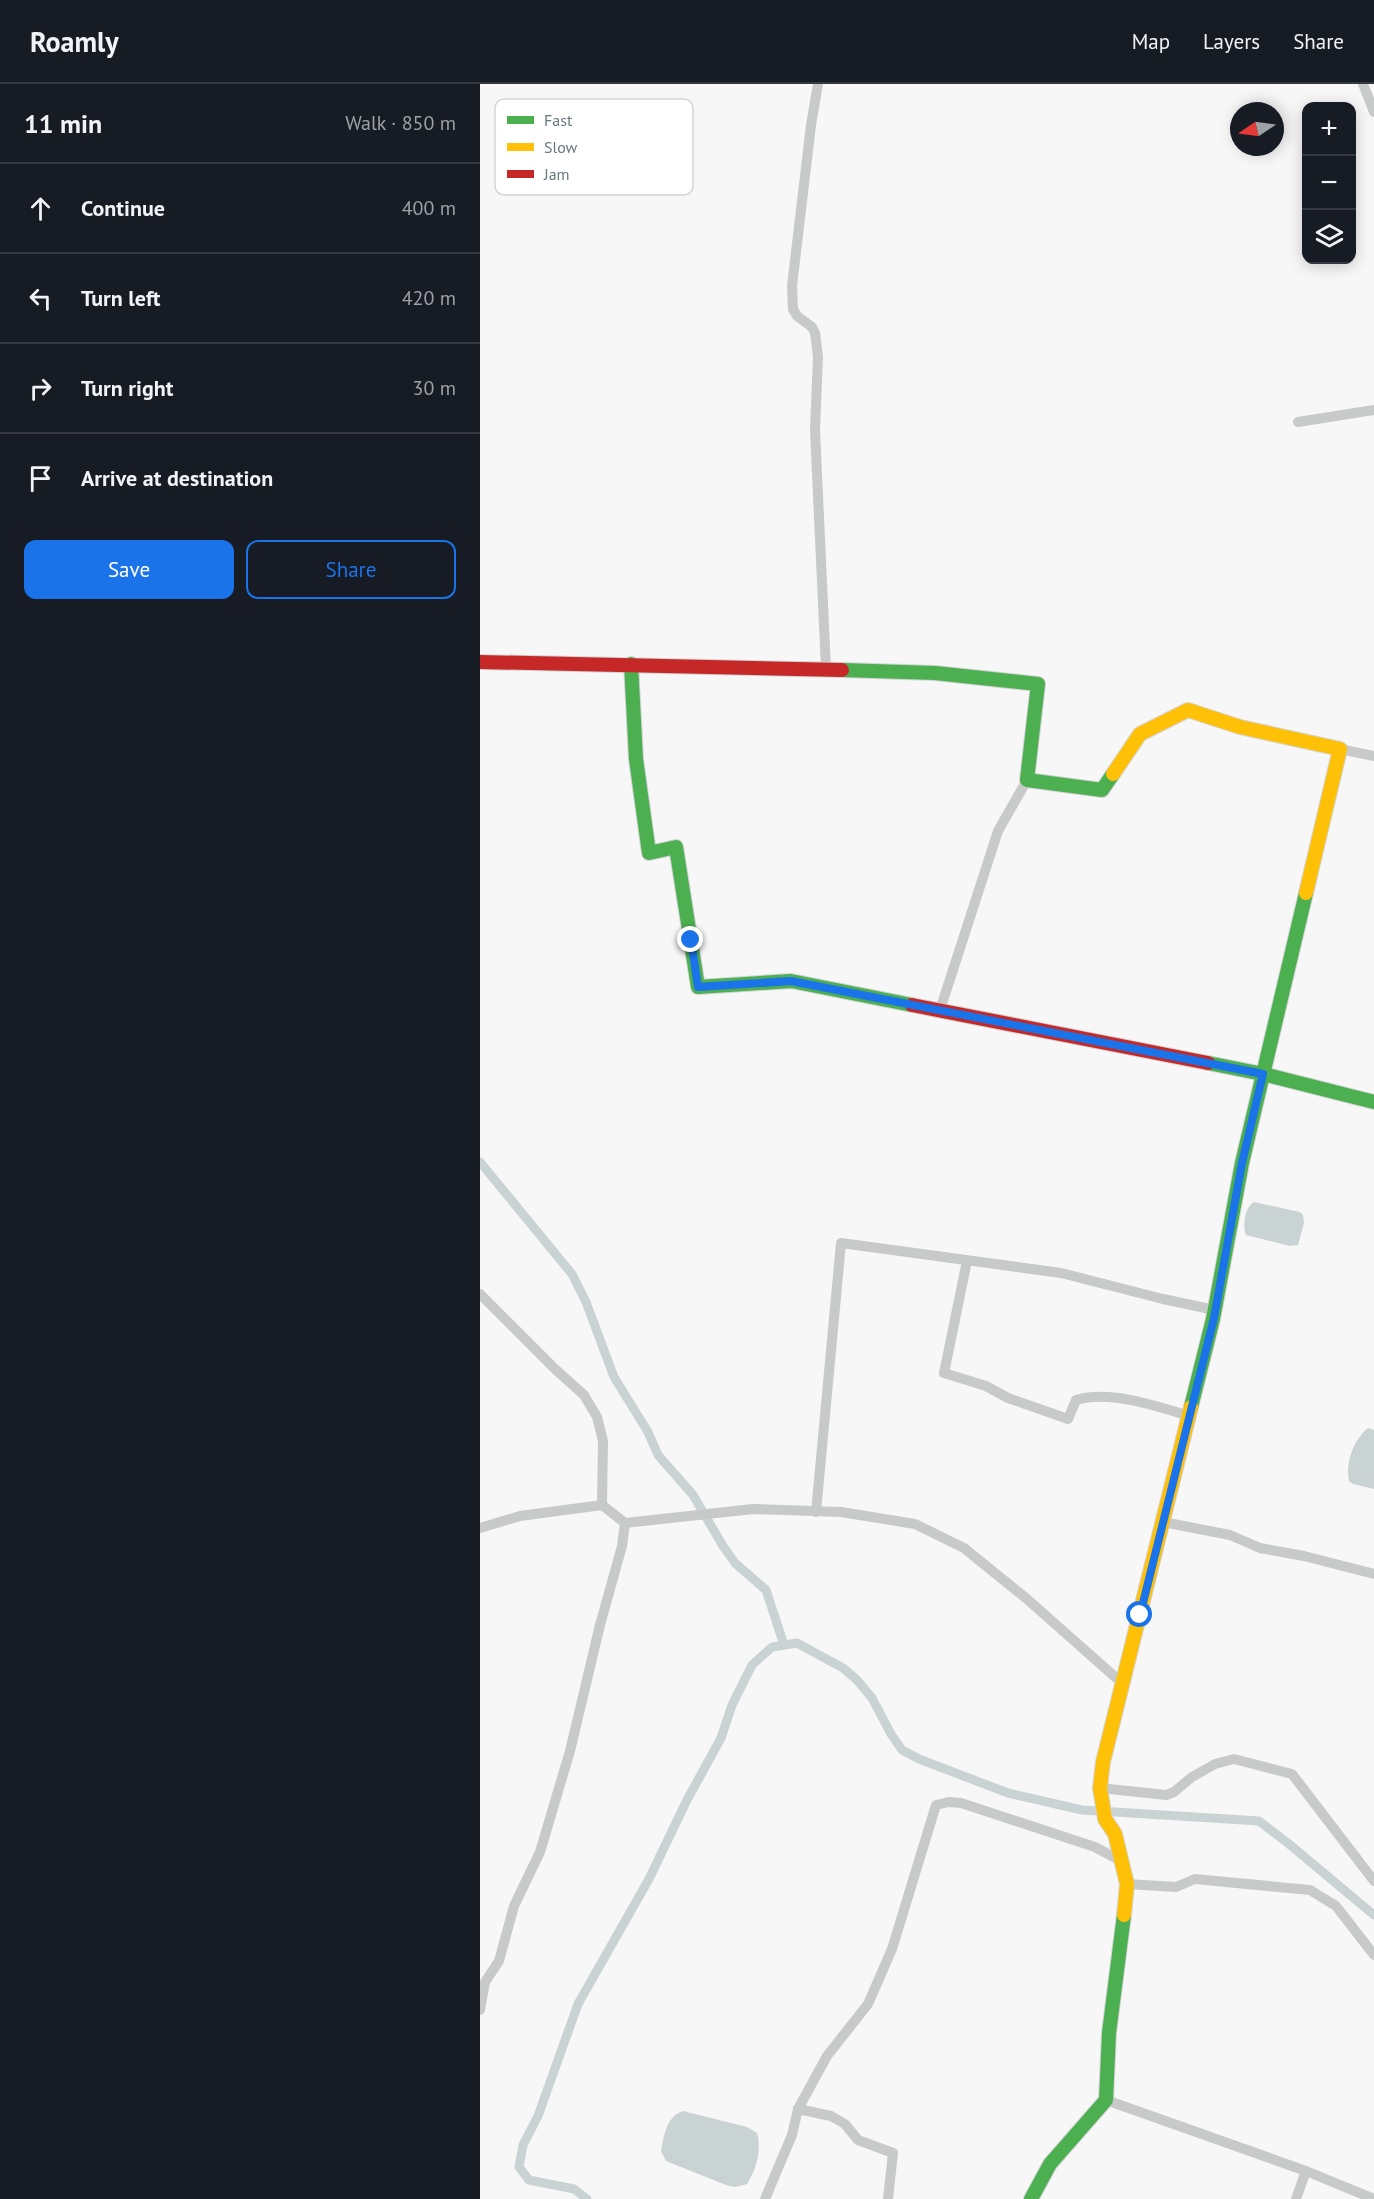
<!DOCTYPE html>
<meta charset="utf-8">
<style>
body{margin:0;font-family:"PT Sans",sans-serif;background:#242831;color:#f1f3f6}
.controls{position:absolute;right:18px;top:18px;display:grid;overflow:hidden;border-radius:12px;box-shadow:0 3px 15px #0003}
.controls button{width:54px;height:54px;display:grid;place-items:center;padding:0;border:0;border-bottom:2px solid #363941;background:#171b24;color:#f1f3f6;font:30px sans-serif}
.compass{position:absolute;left:750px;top:18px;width:54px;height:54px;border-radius:50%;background:#171b24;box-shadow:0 3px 15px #0003;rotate:257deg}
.stop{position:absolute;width:18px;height:18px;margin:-14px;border:4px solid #1a73e8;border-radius:50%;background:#fff}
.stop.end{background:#1a73e8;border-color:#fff;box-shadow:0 2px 6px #0008}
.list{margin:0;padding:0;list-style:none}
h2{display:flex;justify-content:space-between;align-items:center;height:78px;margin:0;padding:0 24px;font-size:26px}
h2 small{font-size:20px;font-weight:400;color:#9ea1a6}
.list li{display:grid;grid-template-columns:39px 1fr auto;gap:18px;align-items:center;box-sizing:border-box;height:90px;padding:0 24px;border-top:2px solid #363941}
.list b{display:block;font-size:22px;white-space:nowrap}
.list em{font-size:20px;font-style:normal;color:#9ea1a6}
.actions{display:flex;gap:12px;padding:18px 24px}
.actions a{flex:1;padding:14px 0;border:2px solid #1a73e8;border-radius:12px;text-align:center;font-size:21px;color:#1a73e8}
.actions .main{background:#1a73e8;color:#fff}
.icon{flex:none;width:33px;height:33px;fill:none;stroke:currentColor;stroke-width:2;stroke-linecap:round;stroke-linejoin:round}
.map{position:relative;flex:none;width:894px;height:2115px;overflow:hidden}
header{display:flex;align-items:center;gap:36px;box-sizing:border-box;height:84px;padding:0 30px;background:#171b24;border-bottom:2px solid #363941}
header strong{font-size:28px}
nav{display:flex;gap:33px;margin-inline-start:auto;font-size:21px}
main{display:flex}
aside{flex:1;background:#171b24}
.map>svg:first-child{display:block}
</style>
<header>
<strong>Roamly</strong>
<nav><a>Map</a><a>Layers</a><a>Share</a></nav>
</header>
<main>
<aside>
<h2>11 min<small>Walk · 850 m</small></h2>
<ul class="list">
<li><svg class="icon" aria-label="ahead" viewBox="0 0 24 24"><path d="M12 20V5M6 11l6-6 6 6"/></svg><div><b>Continue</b></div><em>400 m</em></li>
<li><svg class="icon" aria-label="left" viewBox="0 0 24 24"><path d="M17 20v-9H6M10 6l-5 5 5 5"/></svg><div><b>Turn left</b></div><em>420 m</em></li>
<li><svg class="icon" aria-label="right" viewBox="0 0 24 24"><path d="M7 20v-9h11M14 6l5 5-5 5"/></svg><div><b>Turn right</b></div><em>30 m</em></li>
<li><svg class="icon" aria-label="arrive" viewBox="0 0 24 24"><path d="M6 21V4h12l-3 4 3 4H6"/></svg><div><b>Arrive at destination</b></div></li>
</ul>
<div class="actions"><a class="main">Save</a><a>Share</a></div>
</aside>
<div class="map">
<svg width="894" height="2115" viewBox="0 0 894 2115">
<rect width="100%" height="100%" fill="#f7f7f7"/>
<g fill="#c9d3d3">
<path d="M774,1118l46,10 3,3 1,8 -6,22 -8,1 -44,-11c-4,-10 -1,-28 8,-33z"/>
<path d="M888,1344l6,2v59l-21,-5 -4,-3c-4,-18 5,-42 19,-53z"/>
<path d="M203,2027l64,16 10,6c5,17 -1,37 -10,51l-12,3 -9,-2 -60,-24 -5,-10c3,-16 5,-34 22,-40z"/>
</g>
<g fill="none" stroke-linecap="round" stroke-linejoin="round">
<g stroke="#c9d3d3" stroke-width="9">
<polyline points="0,1078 92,1190 106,1218 134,1293 168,1348 178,1371 213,1411 243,1462 255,1479 286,1506 304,1561"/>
<polyline points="107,2115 94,2105 49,2096 39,2083 43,2061 58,2032 98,1920 169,1795 207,1716 241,1654 252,1621 272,1581 292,1563 317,1559 363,1584 377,1596 392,1614 411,1650 422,1666 439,1675 528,1709 602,1726 779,1737 809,1760 894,1831"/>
</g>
<g stroke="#d2d3d4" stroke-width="16">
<g id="fast">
<polyline points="151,580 156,675 169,769 196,763 218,903 311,897 432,921"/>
<polyline points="362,586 455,589 558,600 547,696 622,706 633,690"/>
<polyline points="728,979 783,990 894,1018"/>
<polyline points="711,1323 733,1235 762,1079 826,809"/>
<polyline points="551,2115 570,2080 626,2016 629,1949 644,1831"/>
</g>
</g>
<g stroke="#d2d3d4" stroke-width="16">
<g id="slow">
<polyline points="633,690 660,650 708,626 760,643 860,665 826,809"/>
<polyline points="644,1831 647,1800 635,1750 625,1735 620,1704 623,1678 711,1323"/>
</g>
</g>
<g stroke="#d2d3d4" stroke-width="16">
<g id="jam">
<polyline points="0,578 362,586"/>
<polyline points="432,921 728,979"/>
</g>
</g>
<g stroke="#c8caca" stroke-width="10">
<polyline points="338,0 331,41 312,202 313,225 317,232 332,243 335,249 338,273 335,346 346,585"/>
<polyline points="883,0 894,28"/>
<polyline points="818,338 894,326"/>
<polyline points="860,665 894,672"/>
<polyline points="460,926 518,747 547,696"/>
<path d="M487,1177l-23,112 42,13 22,12 60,21 8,-19c34,-10 81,6 113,16"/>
<polyline points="0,1210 75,1285 104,1311 117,1333 123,1357 122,1421"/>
<polyline points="336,1428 361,1159 581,1189 683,1215 735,1226"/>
<polyline points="683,1438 750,1451 780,1464 824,1472 894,1490"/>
<polyline points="145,1439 273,1425 361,1428 435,1440 484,1464 547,1515 643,1600"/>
<polyline points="0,1444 40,1432 122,1421 145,1439 142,1462 120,1541 90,1667 60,1768 34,1822 19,1877 5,1898 0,1926"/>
<polyline points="620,1704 686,1711 694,1708 712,1693 735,1680 754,1675 812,1690 894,1797"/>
<polyline points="647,1800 696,1803 715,1795 830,1806 856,1822 894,1871"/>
<polyline points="626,2016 826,2087 894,2115"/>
<polyline points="318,2025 351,2032 365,2040 378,2056 413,2069 408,2115"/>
<polyline points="285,2115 312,2051 318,2025 347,1972 388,1920 412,1865 456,1721 469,1718 481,1719 615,1763 641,1777"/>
<polyline points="816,2115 826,2087"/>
</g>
<use href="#fast" stroke="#4caf50" stroke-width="14"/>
<use href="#slow" stroke="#ffc107" stroke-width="14"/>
<use href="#jam" stroke="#c62828" stroke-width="14"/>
</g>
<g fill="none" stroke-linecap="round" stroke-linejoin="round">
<polyline stroke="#1a73e8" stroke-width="8" points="211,856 218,903 311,897 783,990 762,1079 734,1234 660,1531"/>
</g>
<rect x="15" y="15" width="198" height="96" rx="9" fill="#fff" stroke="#d1d6d8" stroke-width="1.5"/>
<rect x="27" y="32" width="27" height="8" fill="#4caf50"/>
<rect x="27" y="59" width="27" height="8" fill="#ffc107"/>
<rect x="27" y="86" width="27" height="8" fill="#c62828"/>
<g font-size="16" fill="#66777d">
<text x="64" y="42">Fast</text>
<text x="64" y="69">Slow</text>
<text x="64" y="96">Jam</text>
</g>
</svg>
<div class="controls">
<button>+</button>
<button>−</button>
<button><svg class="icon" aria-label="layers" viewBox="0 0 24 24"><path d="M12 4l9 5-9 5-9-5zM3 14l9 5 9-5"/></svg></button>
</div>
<svg class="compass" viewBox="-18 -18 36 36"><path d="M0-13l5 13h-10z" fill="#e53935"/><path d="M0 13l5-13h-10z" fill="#9ea1a6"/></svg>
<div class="stop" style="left:660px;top:1531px"></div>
<div class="stop end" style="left:211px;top:856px"></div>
</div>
</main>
